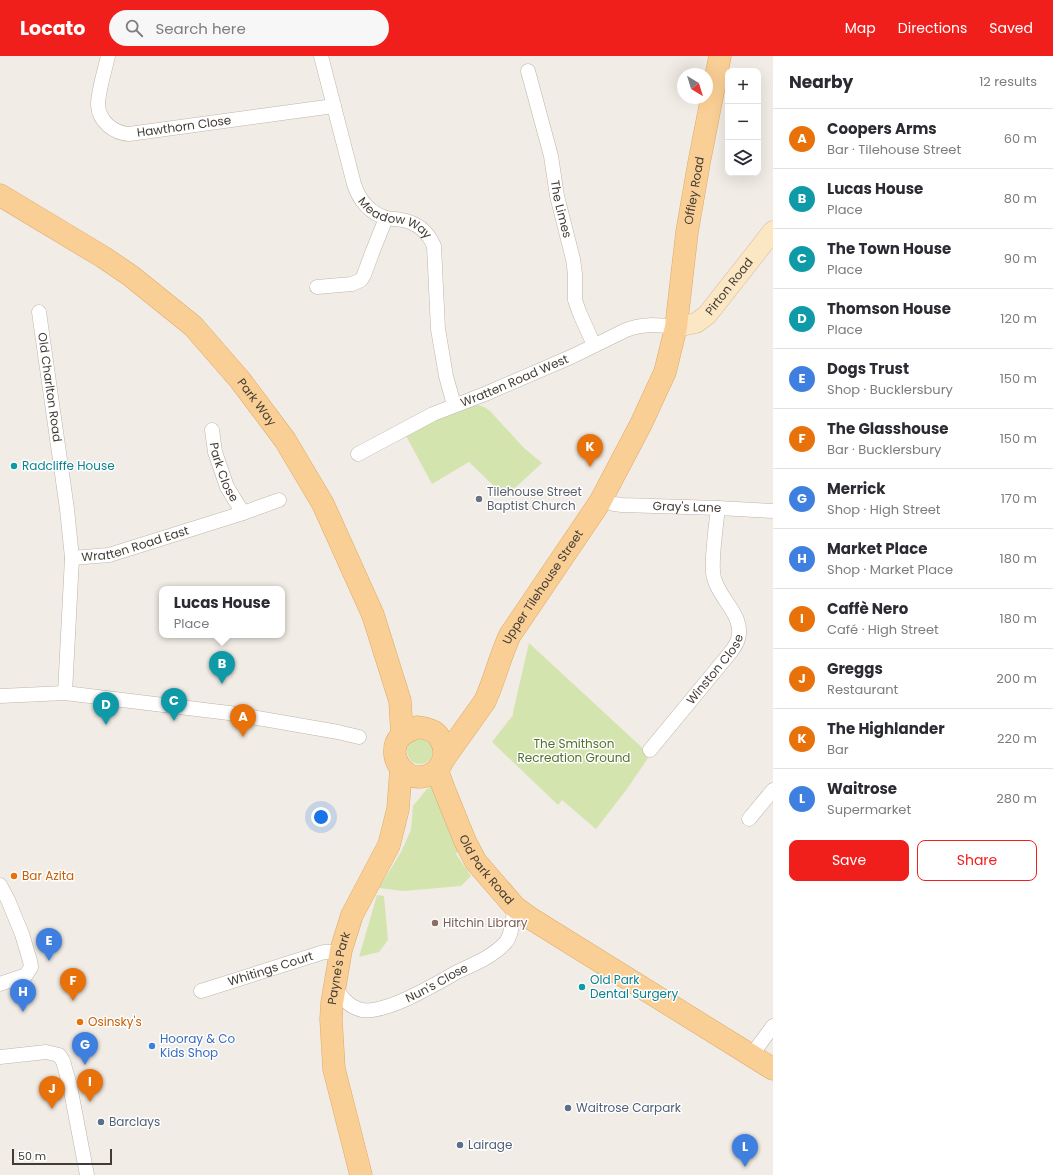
<!DOCTYPE html>
<meta charset="utf-8">
<style>
body{margin:0;font-family:Poppins,sans-serif;background:#f7f7f7;color:#2b2b33}
.controls{position:absolute;right:12px;top:12px;display:grid;overflow:hidden;border-radius:8px;box-shadow:0 4px 16px #0002}
.controls button{width:36px;height:36px;display:grid;place-items:center;padding:0;border:0;border-bottom:1px solid #e1e1e2;background:#fff;color:#2b2b33;font:20px sans-serif}
.compass{position:absolute;left:677px;top:12px;width:36px;height:36px;border-radius:50%;background:#fff;box-shadow:0 4px 16px #0002;rotate:142deg}
.scale{position:absolute;left:12px;bottom:10px;width:100px;box-sizing:border-box;padding-left:4px;border:2px solid #433c35;border-top:0;font-size:11px;line-height:14px;white-space:nowrap;color:#433c35;-webkit-text-stroke:3px #fff;paint-order:stroke}
.you{position:absolute;left:321px;top:761px;width:14px;height:14px;margin:-10px;border:3px solid #fff;border-radius:50%;background:#1a73e8;box-shadow:0 0 0 6px #1a73e833}
.badge{display:grid;place-items:center;width:26px;height:26px;border-radius:50%;background:#f11f1c;color:#fff;font-size:13px;font-weight:700}
.pin{position:absolute;translate:-50% -33px;filter:drop-shadow(0 1px 2px #0008)}
.pin::after{content:'';position:absolute;top:21px;width:14px;height:12px;background:inherit;clip-path:polygon(0 0,100% 0,50% 100%)}
.popup{position:absolute;left:159px;top:530px;width:126px;height:52px;box-sizing:border-box;display:grid;place-content:center;border-radius:8px;background:#fff;filter:drop-shadow(0 1px 3px #0005);font-size:13px;white-space:nowrap;color:#7c7c81}
.popup b{font-size:15px;color:#2b2b33}
.popup::after{content:'';position:absolute;left:50%;top:100%;margin-left:-8px;border:8px solid transparent;border-top-color:#fff}
.list{margin:0;padding:0;list-style:none}
h2{display:flex;justify-content:space-between;align-items:center;height:52px;margin:0;padding:0 16px;font-size:17px}
h2 small{font-size:13px;font-weight:400;color:#7c7c81}
.list li{display:grid;grid-template-columns:26px 1fr auto;gap:12px;align-items:center;box-sizing:border-box;height:60px;padding:0 16px;border-top:1px solid #e1e1e2}
.list b{display:block;font-size:15px;white-space:nowrap}
.list p{margin:0;font-size:13px;white-space:nowrap;color:#7c7c81}
.list em{font-size:13px;font-style:normal;color:#7c7c81}
.actions{display:flex;gap:8px;padding:12px 16px}
.actions a{flex:1;padding:9px 0;border:1px solid #f11f1c;border-radius:8px;text-align:center;font-size:14px;color:#f11f1c}
.actions .main{background:#f11f1c;color:#fff}
.icon{flex:none;width:22px;height:22px;fill:none;stroke:currentColor;stroke-width:2;stroke-linecap:round;stroke-linejoin:round}
.map{position:relative;flex:none;width:773px;height:1119px;overflow:hidden}
header{display:flex;align-items:center;gap:24px;box-sizing:border-box;height:56px;padding:0 20px;background:#f11f1c;color:#fff}
header strong{font-size:19px}
nav{display:flex;gap:22px;margin-inline-start:auto;font-size:14px}
.search{width:280px;height:36px;background:#f7f7f7;display:flex;align-items:center;gap:10px;box-sizing:border-box;padding:0 14px;border-radius:22px;color:#7c7c81;font-size:15px}
main{display:flex}
aside{flex:1;background:#fff}
.map>svg:first-child{display:block}
</style>
<header>
<strong>Locato</strong>
<div class="search"><svg class="icon" aria-label="search" viewBox="0 0 24 24"><circle cx="10" cy="10" r="6"/><path d="M15 15l6 6"/></svg>Search here</div>
<nav><a>Map</a><a>Directions</a><a>Saved</a></nav>
</header>
<main>
<div class="map">
<svg width="773" height="1119" viewBox="0 0 773 1119">
<rect width="100%" height="100%" fill="#f1ece5"/>
<g fill="#d4e4af">
<polygon points="475,348 484,351 490,355 524,392 542,407 505,441 469,406 432,428 405,378 455,353"/>
<polygon points="529,587 650,699 627,733 596,773 562,744 558,749 492,686 513,659 513,656"/>
<circle cx="420" cy="695" r="13"/>
<polygon points="436,728 460,793 456,798 471,820 461,830 403,835 379,832 401,796 411,774 413,750 427,733"/>
<polygon points="377,839 384,840 388,884 379,896 359,901"/>
</g>
<g fill="none" stroke-linecap="round" stroke-linejoin="round">
<g stroke="#bfb5ab" stroke-width="15">
<g id="minor">
<path id="s1" d="M108,0c-3,14 -10,35 -10,49 1,17 16,28 31,29l205,-28"/>
<path id="s2" d="M321,0l33,128c5,16 16,30 33,34 5,1 10,1 15,2 16,3 26,12 32,26l4,83 8,47 8,29"/>
<path id="s3" d="M528,15l23,85 6,40 16,63 2,15v26l5,14 14,31"/>
<polyline points="317,231 352,228 361,224 364,219 372,197 386,162"/>
<path id="s4" d="M39,256l28,197 5,49 -7,135"/>
<path id="s5" d="M212,374l3,22 12,35 16,26"/>
<path id="s6" d="M358,398l75,-40 52,-20 88,-38 53,-26c17,-7 32,-5 50,-3"/>
<path id="s7" d="M601,443l13,5 8,1 96,3 55,3"/>
<path id="s8" d="M72,502l37,-3 134,-42 36,-13"/>
<polyline points="0,640 65,637 229,657 338,676 359,681"/>
<path id="s9" d="M650,694l80,-97c3,-4 7,-9 8,-14 7,-23 -19,-40 -24,-61 -2,-7 -1,-14 -1,-21 1,-17 3,-33 5,-49"/>
<polyline points="749,763 773,734"/>
<polyline points="0,829 8,844 22,878 30,905 31,911 26,919 0,928"/>
<path id="s10" d="M335,931c7,11 14,20 27,23 24,4 74,-26 95,-38 17,-8 37,-16 49,-30 7,-9 6,-24 9,-35"/>
<path id="s11" d="M201,935l123,-39h8l9,-2"/>
<polyline points="751,1000 773,970"/>
<polyline points="0,1001 46,996 59,999 63,1005 70,1030 87,1119"/>
</g>
</g>
<g stroke="#d3bb98" stroke-width="21">
<g id="secondary">
<path id="s12" d="M676,271l20,-4 11,-8 66,-84"/>
</g>
</g>
<g stroke="#deaa66" stroke-width="23">
<g id="primary">
<path id="s13" d="M0,139l103,62 28,19 62,50 47,54 45,60 38,64 50,111 27,86 2,34"/>
<path d="M417,671c5,1 10,1 15,4 3,1 5,3 7,6 12,17 2,39 -20,40 -7,0 -11,-2 -16,-7 -9,-8 -12,-24 -2,-34 4,-4 11,-6 16,-9z"/>
<path id="s14" d="M443,704l42,-59c10,-22 15,-45 25,-66l90,-133 41,-78 24,-52 11,-45 11,-95 12,-69 21,-107"/>
<path id="s15" d="M437,714l7,19 21,52 11,21 39,45 15,11 243,151"/>
<path id="s16" d="M361,1119l-27,-106 -3,-50 1,-16 9,-53 11,-35 37,-70 9,-36 3,-40"/>
</g>
</g>
<use href="#minor" stroke="#fff" stroke-width="14"/>
<use href="#secondary" stroke="#fce7c4" stroke-width="20"/>
<use href="#primary" stroke="#facf95" stroke-width="22"/>
</g>
<g fill="#0f9aa8" stroke="#fff" stroke-width="1.5">
<circle cx="14" cy="410" r="4"/>
<circle cx="582" cy="931" r="4"/>
</g>
<circle fill="#6b7280" stroke="#fff" stroke-width="1.5" cx="479" cy="443" r="4"/>
<g fill="#e8710a" stroke="#fff" stroke-width="1.5">
<circle cx="14" cy="820" r="4"/>
<circle cx="80" cy="966" r="4"/>
</g>
<circle fill="#8d6e63" stroke="#fff" stroke-width="1.5" cx="435" cy="867" r="4"/>
<circle fill="#3f7fe0" stroke="#fff" stroke-width="1.5" cx="152" cy="990" r="4"/>
<g fill="#5c6f8a" stroke="#fff" stroke-width="1.5">
<circle cx="568" cy="1052" r="4"/>
<circle cx="101" cy="1066" r="4"/>
<circle cx="460" cy="1089" r="4"/>
</g>
<g text-anchor="middle" stroke-width="3" stroke-linejoin="round" paint-order="stroke">
<g font-size="12" fill="#433c35" stroke="#fff">
<text dy="4" stroke="none"><textPath href="#s1" startOffset="152">Hawthorn Close</textPath></text>
<text dy="4" stroke="none"><textPath href="#s14" startOffset="633">Offley Road</textPath></text>
<text dy="4" stroke="none"><textPath href="#s3" startOffset="142">The Limes</textPath></text>
<text dy="4" stroke="none"><textPath href="#s2" startOffset="189">Meadow Way</textPath></text>
<text dy="4" stroke="none"><textPath href="#s12" startOffset="70">Pirton Road</textPath></text>
<text dy="4" stroke="none"><textPath href="#s6" startOffset="173">Wratten Road West</textPath></text>
<text dy="4" stroke="none"><textPath href="#s4" startOffset="76">Old Charlton Road</textPath></text>
<text dy="4" stroke="none"><textPath href="#s13" startOffset="333">Park Way</textPath></text>
<text dy="4" stroke="none"><textPath href="#s5" startOffset="44">Park Close</textPath></text>
<text dy="4" stroke="none"><textPath href="#s7" startOffset="87">Gray's Lane</textPath></text>
<text dy="4" stroke="none"><textPath href="#s8" startOffset="65">Wratten Road East</textPath></text>
<text dy="4" stroke="none"><textPath href="#s14" startOffset="201">Upper Tilehouse Street</textPath></text>
<text dy="4" stroke="none"><textPath href="#s9" startOffset="104">Winston Close</textPath></text>
<text dy="4" stroke="none"><textPath href="#s15" startOffset="112">Old Park Road</textPath></text>
<text dy="4" stroke="none"><textPath href="#s16" startOffset="211">Payne's Park</textPath></text>
<text dy="4" stroke="none"><textPath href="#s11" startOffset="73">Whitings Court</textPath></text>
<text dy="4" stroke="none"><textPath href="#s10" startOffset="117">Nun's Close</textPath></text>
</g>
<g font-size="12" fill="#0d838f" stroke="#fff" text-anchor="start">
<text x="22" y="414">Radcliffe House</text>
<text x="590" y="928">Old Park<tspan x="590" dy="14">Dental Surgery</tspan></text>
</g>
<g font-size="12" fill="#5b616d" stroke="#fff" text-anchor="start">
<text x="487" y="440">Tilehouse Street<tspan x="487" dy="14">Baptist Church</tspan></text>
</g>
<g font-size="12" fill="#50722b" stroke="#fff">
<text x="574" y="692">The Smithson<tspan x="574" dy="14">Recreation Ground</tspan></text>
</g>
<g font-size="12" fill="#c56008" stroke="#fff" text-anchor="start">
<text x="22" y="824">Bar Azita</text>
<text x="88" y="970">Osinsky's</text>
</g>
<g font-size="12" fill="#785e54" stroke="#fff" text-anchor="start">
<text x="443" y="871">Hitchin Library</text>
</g>
<g font-size="12" fill="#366cbe" stroke="#fff" text-anchor="start">
<text x="160" y="987">Hooray &amp; Co<tspan x="160" dy="14">Kids Shop</tspan></text>
</g>
<g font-size="12" fill="#4e5e75" stroke="#fff" text-anchor="start">
<text x="576" y="1056">Waitrose Carpark</text>
<text x="109" y="1070">Barclays</text>
<text x="468" y="1093">Lairage</text>
</g>
</g>
</svg>
<div class="controls">
<button>+</button>
<button>−</button>
<button><svg class="icon" aria-label="layers" viewBox="0 0 24 24"><path d="M12 4l9 5-9 5-9-5zM3 14l9 5 9-5"/></svg></button>
</div>
<svg class="compass" viewBox="-18 -18 36 36"><path d="M0-13l5 13h-10z" fill="#e53935"/><path d="M0 13l5-13h-10z" fill="#7c7c81"/></svg>
<div class="scale">50 m</div>
<div class="you"></div>
<div class="pin badge" style="left:243px;top:681px;background:#e8710a">A</div>
<div class="pin badge" style="left:222px;top:628px;background:#0f9aa8">B</div>
<div class="popup"><b>Lucas House</b>Place</div>
<div class="pin badge" style="left:174px;top:665px;background:#0f9aa8">C</div>
<div class="pin badge" style="left:106px;top:669px;background:#0f9aa8">D</div>
<div class="pin badge" style="left:49px;top:905px;background:#3f7fe0">E</div>
<div class="pin badge" style="left:73px;top:945px;background:#e8710a">F</div>
<div class="pin badge" style="left:85px;top:1009px;background:#3f7fe0">G</div>
<div class="pin badge" style="left:23px;top:956px;background:#3f7fe0">H</div>
<div class="pin badge" style="left:90px;top:1046px;background:#e8710a">I</div>
<div class="pin badge" style="left:52px;top:1053px;background:#e8710a">J</div>
<div class="pin badge" style="left:590px;top:411px;background:#e8710a">K</div>
<div class="pin badge" style="left:745px;top:1111px;background:#3f7fe0">L</div>
</div>
<aside>
<h2>Nearby<small>12 results</small></h2>
<ul class="list">
<li><span class="badge" style="background:#e8710a">A</span><div><b>Coopers Arms</b><p>Bar · Tilehouse Street</p></div><em>60 m</em></li>
<li><span class="badge" style="background:#0f9aa8">B</span><div><b>Lucas House</b><p>Place</p></div><em>80 m</em></li>
<li><span class="badge" style="background:#0f9aa8">C</span><div><b>The Town House</b><p>Place</p></div><em>90 m</em></li>
<li><span class="badge" style="background:#0f9aa8">D</span><div><b>Thomson House</b><p>Place</p></div><em>120 m</em></li>
<li><span class="badge" style="background:#3f7fe0">E</span><div><b>Dogs Trust</b><p>Shop · Bucklersbury</p></div><em>150 m</em></li>
<li><span class="badge" style="background:#e8710a">F</span><div><b>The Glasshouse</b><p>Bar · Bucklersbury</p></div><em>150 m</em></li>
<li><span class="badge" style="background:#3f7fe0">G</span><div><b>Merrick</b><p>Shop · High Street</p></div><em>170 m</em></li>
<li><span class="badge" style="background:#3f7fe0">H</span><div><b>Market Place</b><p>Shop · Market Place</p></div><em>180 m</em></li>
<li><span class="badge" style="background:#e8710a">I</span><div><b>Caffè Nero</b><p>Café · High Street</p></div><em>180 m</em></li>
<li><span class="badge" style="background:#e8710a">J</span><div><b>Greggs</b><p>Restaurant</p></div><em>200 m</em></li>
<li><span class="badge" style="background:#e8710a">K</span><div><b>The Highlander</b><p>Bar</p></div><em>220 m</em></li>
<li><span class="badge" style="background:#3f7fe0">L</span><div><b>Waitrose</b><p>Supermarket</p></div><em>280 m</em></li>
</ul>
<div class="actions"><a class="main">Save</a><a>Share</a></div>
</aside>
</main>
